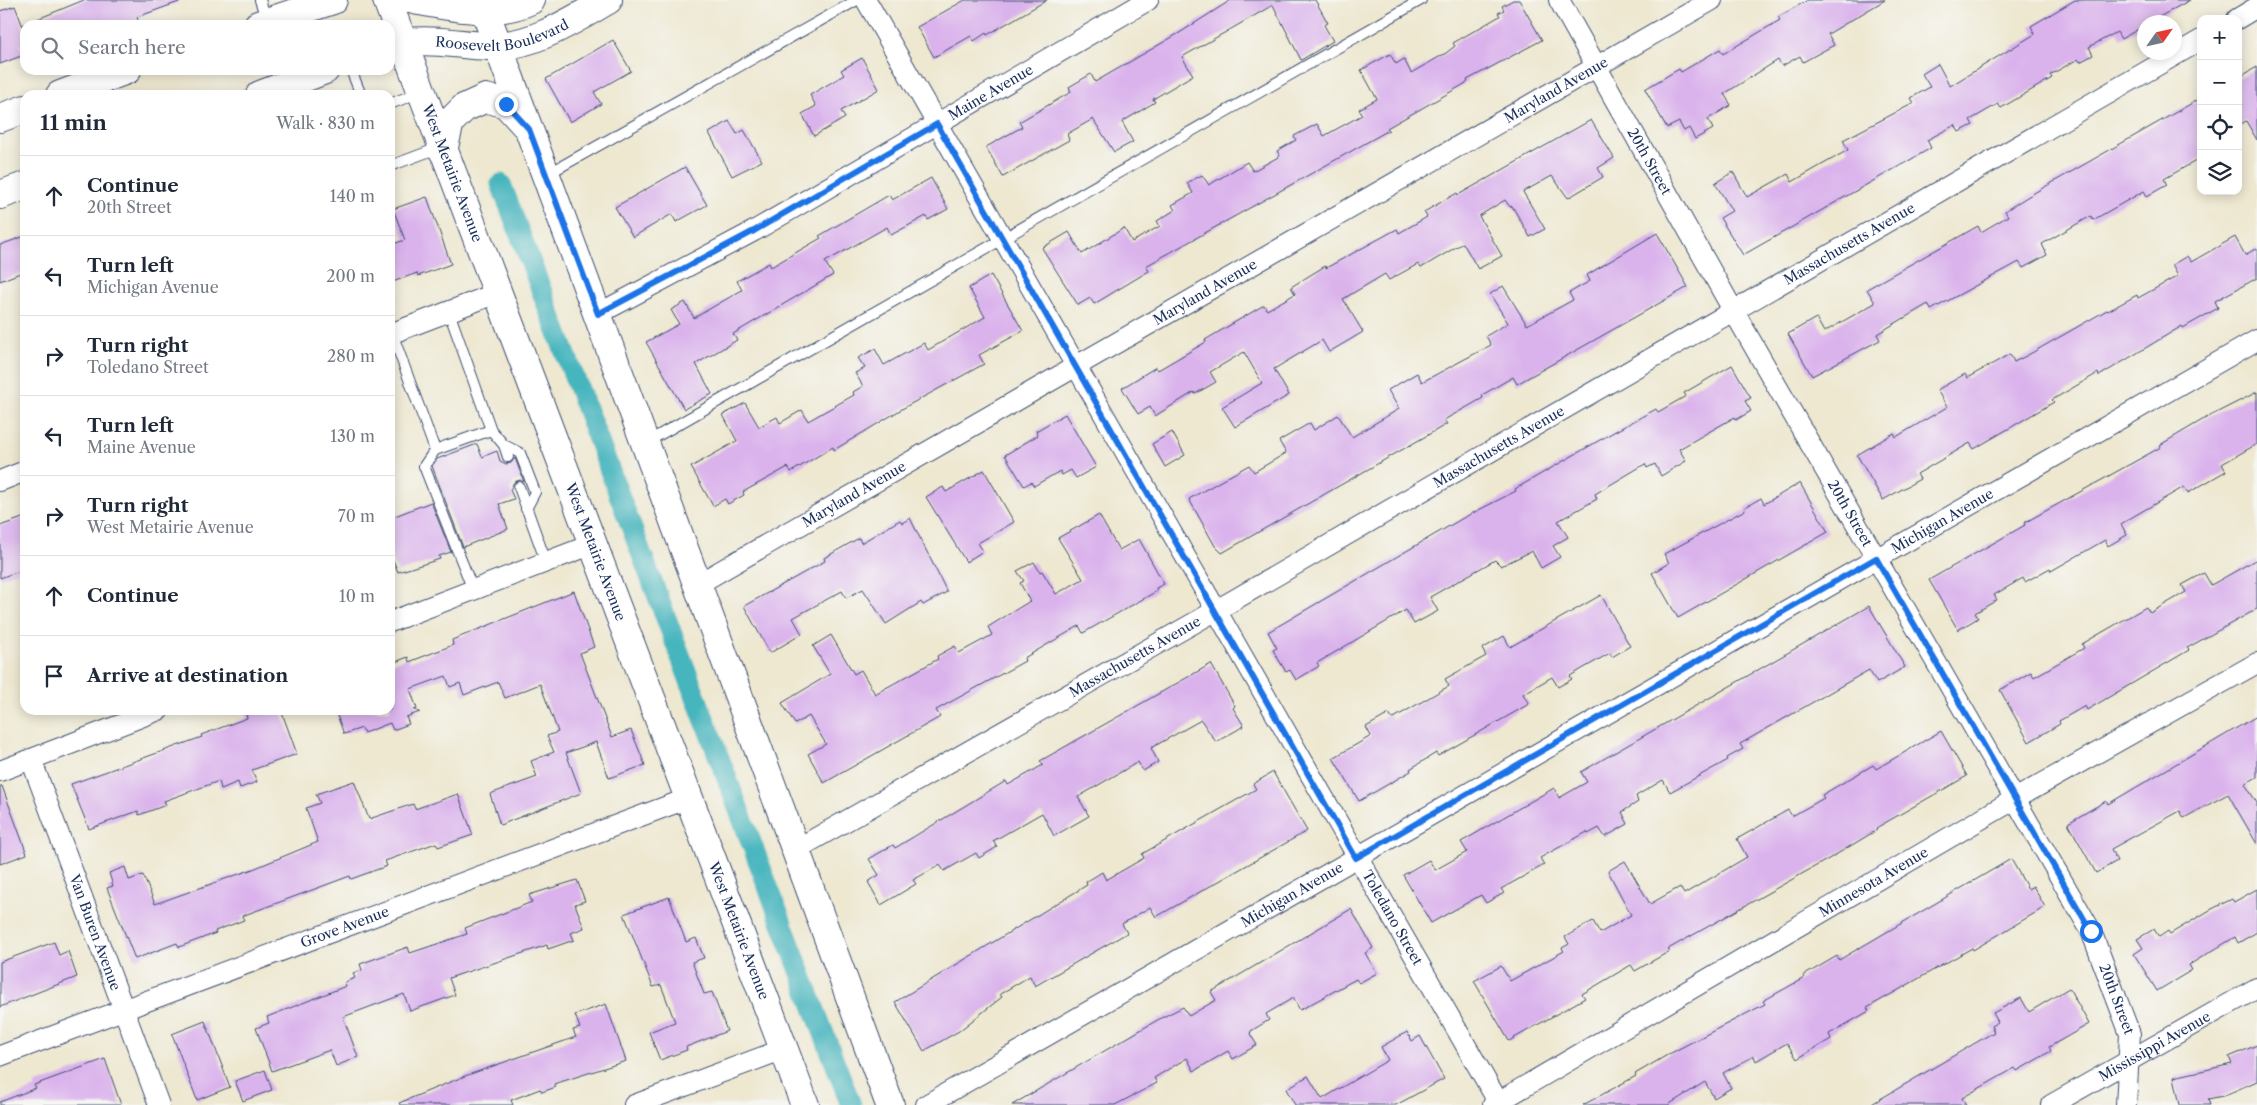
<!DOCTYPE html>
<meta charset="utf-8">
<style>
body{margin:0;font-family:"Libre Caslon Text",serif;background:#f2f2f3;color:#1f2937}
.controls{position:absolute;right:15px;top:15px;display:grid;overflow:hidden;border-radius:10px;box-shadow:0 2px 12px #0003}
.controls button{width:45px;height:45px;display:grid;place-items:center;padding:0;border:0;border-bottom:1px solid #e0e1e3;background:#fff;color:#1f2937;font:25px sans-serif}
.compass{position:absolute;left:2137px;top:15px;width:45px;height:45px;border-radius:50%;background:#fff;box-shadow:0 2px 12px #0003;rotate:56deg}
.stop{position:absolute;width:15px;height:15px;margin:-11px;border:4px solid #1a73e8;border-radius:50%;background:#fff}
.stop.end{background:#1a73e8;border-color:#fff;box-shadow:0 1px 5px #0008}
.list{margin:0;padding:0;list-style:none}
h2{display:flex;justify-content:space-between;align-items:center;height:65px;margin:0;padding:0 20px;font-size:21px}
h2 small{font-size:16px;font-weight:400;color:#747a83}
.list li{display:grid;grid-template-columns:32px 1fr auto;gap:15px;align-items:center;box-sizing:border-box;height:80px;padding:0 20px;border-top:1px solid #e0e1e3}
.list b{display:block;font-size:19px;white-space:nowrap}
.list p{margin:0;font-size:16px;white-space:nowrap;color:#747a83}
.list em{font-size:16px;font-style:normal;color:#747a83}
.icon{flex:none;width:28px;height:28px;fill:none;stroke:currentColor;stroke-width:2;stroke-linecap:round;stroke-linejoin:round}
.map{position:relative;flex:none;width:2257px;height:1105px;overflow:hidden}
.search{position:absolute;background:#fff;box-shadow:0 2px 12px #0003;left:20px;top:20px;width:375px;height:55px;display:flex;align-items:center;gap:12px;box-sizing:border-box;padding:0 18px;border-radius:15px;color:#747a83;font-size:19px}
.panel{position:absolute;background:#fff;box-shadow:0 2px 12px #0003;left:20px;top:90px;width:375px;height:625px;border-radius:15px}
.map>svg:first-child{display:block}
</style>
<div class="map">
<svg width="2257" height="1105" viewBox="0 0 2257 1105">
<rect width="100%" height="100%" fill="#f6f6f2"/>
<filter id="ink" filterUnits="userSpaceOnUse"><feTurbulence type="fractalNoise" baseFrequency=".02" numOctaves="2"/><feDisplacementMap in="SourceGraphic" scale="10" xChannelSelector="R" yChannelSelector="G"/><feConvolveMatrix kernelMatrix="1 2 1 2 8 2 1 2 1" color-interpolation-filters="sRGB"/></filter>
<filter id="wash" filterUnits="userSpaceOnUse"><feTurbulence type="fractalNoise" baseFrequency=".0096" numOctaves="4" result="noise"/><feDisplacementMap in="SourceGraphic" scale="20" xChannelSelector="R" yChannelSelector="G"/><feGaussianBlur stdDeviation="1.12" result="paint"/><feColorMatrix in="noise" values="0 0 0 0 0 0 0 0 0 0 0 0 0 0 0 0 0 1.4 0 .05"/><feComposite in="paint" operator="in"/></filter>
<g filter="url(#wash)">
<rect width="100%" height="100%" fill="#eee8d1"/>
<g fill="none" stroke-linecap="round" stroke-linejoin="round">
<polyline stroke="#46b5be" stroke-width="21" points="501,184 851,1105"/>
</g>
<g id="blocks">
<g fill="#dab3ec">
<polygon points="84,0 179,0 179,2 137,17 140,25 23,25"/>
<polygon points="965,0 1047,0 987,35 986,33 974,41 971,36 934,57 917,27"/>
<polygon points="1231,0 1315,0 1328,23 1324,25 1333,41 1301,60 1273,5 1182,57 1193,75 1153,99 1155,102 1122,122 1133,142 1114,152 1093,119 1067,134 1069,140 1003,177 986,147 1022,127 1019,122 1071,92 1069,87 1091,74 1095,82 1181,32"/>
<polygon points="1513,0 1519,0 1542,40 1467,80 1468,82 1387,128 1389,130 1146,266 1149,271 1094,304 1090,298 1078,305 1042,248 1069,232 1082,254 1124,228 1132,242 1160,226 1157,221 1175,210 1172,205 1193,193 1187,183 1202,175 1209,185 1247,162 1253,171 1280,156 1277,151 1296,140 1294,136 1317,124 1324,136 1362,115 1359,109 1377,99 1361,70 1390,54 1396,64 1404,59 1411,73 1446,53 1455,46 1453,43 1500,16 1498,13 1504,10 1502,6"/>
<polygon points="1808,0 1885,0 1828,34 1834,45 1803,62 1800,56 1782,66 1778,60 1724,94 1731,105 1708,119 1713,129 1695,139 1689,128 1684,131 1679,122 1667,128 1645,89 1679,69 1681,72 1720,49 1723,54 1780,20 1778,17"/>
<polygon points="2075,0 2190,0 2150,22 2144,22 2144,26 2121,39 2117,32 2089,47 2093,55 2080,62 2078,59 2050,75 2052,78 2001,108 1998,104 1970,120 1973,125 1959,132 1955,125 1927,140 1931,148 1743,255 1720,218 1732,211 1715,183 1733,172 1747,197 1788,174 1792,182 1848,150 1843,140 1914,103 1911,98 1930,87 1922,74 1938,64 1950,86 2035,34 2031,26"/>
<polygon points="15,6 25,32 25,42 20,44 24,55 0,64 0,11"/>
<polygon points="613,40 631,71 594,92 601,104 570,122 546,79"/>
<polygon points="862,58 879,89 841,111 845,118 814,136 802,114 816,106 810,95 844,75 841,70"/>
<polygon points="2257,67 2257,140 2246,121 2238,126 2238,78"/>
<polygon points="2201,98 2201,158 2164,179 2167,185 2147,196 2144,191 2093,220 2091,216 2042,244 2047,255 2023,268 2019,262 1931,310 1928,304 1877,334 1880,340 1812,376 1788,334 1816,318 1824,332 1875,303 1867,289 1978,226 1981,232 2008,216 2005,211 2027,197"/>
<polygon points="1591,120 1614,158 1598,168 1603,177 1568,198 1552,176 1523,192 1545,229 1530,237 1512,206 1510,207 1505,200 1479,216 1502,256 1478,269 1463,243 1421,268 1418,264 1389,280 1385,274 1343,299 1363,332 1329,352 1322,340 1274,369 1289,395 1235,427 1222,407 1262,383 1244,352 1210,372 1216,382 1195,394 1194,392 1155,416 1150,407 1138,414 1122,388 1156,367 1158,370 1206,342 1205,340 1264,305 1267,310 1295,294 1291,287 1325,266 1326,268 1397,229 1399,233 1427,217 1424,212 1457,193 1458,195"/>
<polygon points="729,121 737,134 744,130 762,161 732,176 709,133"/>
<polygon points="685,167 707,205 676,222 672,214 633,237 615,207"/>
<polygon points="931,178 948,209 928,220 926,216 891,235 887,227 825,262 833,275 733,334 737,340 696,364 712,394 684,409 646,342 679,324 671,310 685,302 694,318 742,290 737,281 769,263 771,267 821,238 819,236 889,195 892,200"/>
<polygon points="427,197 451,264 418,276 417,273 390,283 390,245 405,240 393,209"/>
<polygon points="1657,233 1688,287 1517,384 1513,377 1482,395 1483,398 1444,420 1447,424 1222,553 1215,546 1189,499 1249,465 1254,472 1286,453 1279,441 1310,423 1314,430 1338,415 1352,437 1399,409 1388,390 1417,373 1422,382 1491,345 1486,336 1508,323 1490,294 1503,286 1527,325 1573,300 1569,293 1590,281 1587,275"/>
<polygon points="25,236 25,271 0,281 0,245"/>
<polygon points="2235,237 2245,255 2257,248 2257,278 2215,301 2218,308 2183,328 2182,326 2099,376 2098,373 2052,400 2054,402 1974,449 1970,443 1917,474 1920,479 1883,500 1857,455 1894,433 1896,437 1947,407 1937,390 1965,374 1967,378 2010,354 2014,362 2028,355 2107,310 2108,311 2137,295 2138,298 2178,276 2172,265 2187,256 2191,262"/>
<polygon points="991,275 1023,331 979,355 984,364 907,406 834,450 833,447 791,472 788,467 743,492 744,495 728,504 725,499 713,506 691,467 737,441 723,415 745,403 759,427 777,417 780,423 802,410 808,421 854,395 853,392 863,386 855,373 865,368 858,358 875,349 884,365 924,343 928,350 985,317 969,288"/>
<polygon points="1732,365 1751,398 1745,401 1751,411 1736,420 1735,417 1679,449 1686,461 1661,476 1655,464 1647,468 1645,464 1595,494 1597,499 1558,521 1568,537 1553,546 1560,557 1541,568 1532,551 1501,566 1495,560 1430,597 1438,611 1414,624 1406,610 1317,663 1319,666 1296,680 1290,670 1286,672 1273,650 1277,648 1268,632 1463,518 1516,491 1515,489 1612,433 1656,409 1658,412 1686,396 1684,393"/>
<polygon points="2257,392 2257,444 2222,464 2226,471 2188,493 2184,487 2134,516 2121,524 2127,535 2108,546 2105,540 2051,571 2050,568 2025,582 2023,578 1994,595 1997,600 1975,613 1978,618 1958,630 1929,580 2025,525 2024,523 2161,447 2160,445 2204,419"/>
<polygon points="1065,414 1096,467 1076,478 1071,470 1062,475 1060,471 1034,486 1031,482 1024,486 1005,455 1038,435 1036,431"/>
<polygon points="1172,432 1185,455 1165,467 1152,444"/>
<polygon points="477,444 482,457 497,451 500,461 506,464 511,463 515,458 524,482 520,480 514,482 510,490 514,499 499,504 508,529 463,547 432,466 437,459"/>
<polygon points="984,470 1014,522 978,543 983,551 966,562 926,497 943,487 946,492"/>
<polygon points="1800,483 1828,532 1678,618 1652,573 1669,563 1664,554 1745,510 1744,508 1761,498 1764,504"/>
<polygon points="431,502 451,552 439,556 440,559 398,572 390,553 390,518"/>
<polygon points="1099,515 1119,550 1139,539 1164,584 1156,588 1157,591 1083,633 1079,626 1024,658 1025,661 936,710 940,717 824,783 808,754 826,744 809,716 795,724 782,703 830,674 813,646 831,635 854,674 861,670 875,694 938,659 937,656 955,646 959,653 992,635 988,627 1030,601 1020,583 1024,581 1017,571 1034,562 1040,572 1042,571 1056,594 1083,579 1058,538"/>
<polygon points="25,517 25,569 0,578 0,526"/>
<polygon points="910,518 947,592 923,605 921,602 886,624 863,589 846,598 842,591 793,618 802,634 770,653 744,606 825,561 824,558 859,538 861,543 900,520 902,523"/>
<polygon points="2257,559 2257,609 2187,648 2189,650 2087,710 2085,706 2059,721 2060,724 2029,742 2000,690 2031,672 2034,677 2084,648 2082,644 2146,607 2150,613 2186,592 2182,585 2204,573 2211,585"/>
<polygon points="574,591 594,647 580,653 612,737 631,730 645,765 609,778 596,742 566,753 581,793 500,825 490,794 537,777 531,761 554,752 547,736 558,732 540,684 505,698 498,682 464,695 460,683 450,687 446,676 410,689 417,709 414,710 420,712 406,717 409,724 393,730 390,723 364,733 362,728 344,734 335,710 390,710 390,664 408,657 409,662 453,645 452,640"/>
<polygon points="1601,595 1630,646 1612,657 1610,653 1570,676 1572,679 1558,687 1552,677 1523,694 1529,704 1438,756 1436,753 1410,769 1411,771 1359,801 1333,758 1371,736 1366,727 1389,714 1392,719 1449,686 1445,679 1486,656 1482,649 1504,636 1510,647"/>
<polygon points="1869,606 1905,667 1877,683 1869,670 1740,744 1743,749 1727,758 1728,760 1670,792 1663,780 1636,796 1638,802 1622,812 1628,824 1605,837 1599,828 1588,834 1587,832 1540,858 1544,865 1501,889 1504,893 1486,903 1481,895 1431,923 1403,875 1429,860 1435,870 1467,852 1461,842 1554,788 1559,798 1587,782 1581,772"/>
<polygon points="1211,664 1235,706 1233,708 1244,726 1216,742 1201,720 1151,748 1158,762 1143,771 1138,762 1078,797 1089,816 1054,836 1042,813 993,841 997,847 979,858 976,853 944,871 940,865 913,880 916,884 881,905 868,882 879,875 869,859 893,845 895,848 1006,781 1008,785 1043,765 1040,761"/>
<polygon points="260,710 281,710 297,754 252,770 257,782 240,788 238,782 221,789 219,781 164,801 166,805 139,815 138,811 89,829 71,784 202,737 201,735 247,718 246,715"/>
<polygon points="2257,716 2257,777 2245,784 2257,803 2257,844 2228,794 2184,818 2180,811 2111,849 2117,861 2096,873 2068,823 2106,801 2108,804"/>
<polygon points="1941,731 1967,776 1876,828 1877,830 1832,857 1668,949 1670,951 1635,971 1631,965 1582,994 1585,998 1509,1041 1474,981 1501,966 1510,981 1564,951 1562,948 1569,944 1565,937 1593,921 1600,933 1631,915 1608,871 1625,861 1650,904 1680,887 1684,894 1747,857 1737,839 1788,810 1792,816 1824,798 1822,795 1873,765 1876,769"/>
<polygon points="1273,772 1307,831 1156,917 1150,907 1122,924 1127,933 1035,986 1030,976 1000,994 1002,997 959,1031 924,1051 895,1002 1087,885 1086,882 1102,872 1106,880 1144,858 1142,854 1256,789 1253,784"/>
<polygon points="354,781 369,819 413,804 415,809 458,794 473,835 438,847 436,843 385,861 387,866 351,879 350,876 242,916 244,920 215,931 216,933 179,947 177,943 135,959 107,888 113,886 109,873 125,867 129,880 143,875 155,904 253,869 318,842 306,808 320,803 316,794"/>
<polygon points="0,786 2,786 27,854 0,864"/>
<polygon points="2011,859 2028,889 2033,886 2045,907 1973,950 1972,948 1867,1008 1869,1011 1829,1034 1831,1039 1797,1059 1787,1043 1756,1061 1754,1056 1723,1073 1731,1088 1714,1098 1705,1082 1668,1105 1583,1105 1636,1076 1635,1074 1669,1054 1765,1004 1763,1001 1804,978 1803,976 1837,956 1839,960"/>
<polygon points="577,880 585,901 575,904 584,928 571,933 574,940 548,949 547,945 449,978 455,995 410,1011 404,994 343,1017 358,1057 336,1066 330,1050 272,1071 256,1028 269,1023 267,1017 346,986 345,982 355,978 353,973 362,970 360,964 408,947 410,953 467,934 465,928 532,902 529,895"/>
<polygon points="2257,889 2257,932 2238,943 2235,937 2189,965 2192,970 2157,991 2134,954 2143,948 2137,939 2154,929 2159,937 2168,931 2170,934 2210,910 2232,899 2234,902"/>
<polygon points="669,897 686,942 696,938 704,958 692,962 704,994 712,992 727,1031 686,1047 687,1050 660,1060 649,1032 675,1022 661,985 653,987 624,914"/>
<polygon points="1351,909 1373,948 1365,953 1377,973 1359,983 1356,979 1300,1010 1293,998 1266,1014 1269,1020 1251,1031 1250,1034 1257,1045 1233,1059 1228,1051 1194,1071 1187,1058 1154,1078 1157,1083 1115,1105 1012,1105 1161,1018 1183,1007 1189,1016 1216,1000 1211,992"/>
<polygon points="54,942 59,955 68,951 77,977 0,1007 0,962"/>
<polygon points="2069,988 2089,1024 2049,1047 2051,1051 2017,1071 2015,1068 1962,1098 1966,1105 1870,1105 1994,1032 1991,1026 1998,1022 1993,1013 2021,998 2029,1012"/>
<polygon points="606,1004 626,1061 554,1084 556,1087 542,1092 540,1089 511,1100 513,1105 400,1105 399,1103 465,1076 576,1037 573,1030 580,1028 575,1015"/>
<polygon points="205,1021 230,1087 197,1100 172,1034"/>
<polygon points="1407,1032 1412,1041 1420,1036 1444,1079 1396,1105 1295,1105 1286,1089 1308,1076 1322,1099 1388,1060 1381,1047"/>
<polygon points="2257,1045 2257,1081 2223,1096 2208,1099 2210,1105 2180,1105 2174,1077 2232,1064 2229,1057"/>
<polygon points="105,1059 121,1105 0,1105 0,1102 36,1088 34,1085"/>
<polygon points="265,1070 272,1090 243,1101 235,1081"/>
</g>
</g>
</g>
<g filter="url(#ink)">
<use href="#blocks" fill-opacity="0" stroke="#3b4b6f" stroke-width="1"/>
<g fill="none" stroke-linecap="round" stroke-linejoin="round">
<g stroke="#3b4b6f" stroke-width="12">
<g id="lane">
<polyline points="260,0 267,21"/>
<polyline points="351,70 361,95"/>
<polyline points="390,104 420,92"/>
<polyline points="390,166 441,147"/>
<polyline points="546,175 857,0"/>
<polyline points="449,312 491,430 504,445 508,457"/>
<polyline points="392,333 435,450"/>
<polyline points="647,442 1421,0"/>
<polyline points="504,445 520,453 535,492 526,509"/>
<polyline points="519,487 546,562"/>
<polyline points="473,590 424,466 435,450 491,430"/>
</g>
</g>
<g stroke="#3b4b6f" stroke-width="22">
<g id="street">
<path id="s1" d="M866,0l634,1105"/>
<path id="s2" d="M1559,0l174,310 358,621 39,103 -4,71"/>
<polyline points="2237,19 2257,7"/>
<path id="s3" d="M598,314l156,-83 394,-231"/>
<polyline points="390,334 497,293"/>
<polyline points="0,481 25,471"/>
<path id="s4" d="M698,584l1014,-584"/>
<polyline points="390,622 593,544"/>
<path id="s5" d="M31,759l128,346"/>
<polyline points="0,771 159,710"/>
<path id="s6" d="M795,850l420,-239 986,-571"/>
<path id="s7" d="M0,1056l689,-258"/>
<polyline points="634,1105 784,1049"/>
<path id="s8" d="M926,1105l1331,-765"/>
<path id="s9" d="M1493,1105l522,-306 242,-136"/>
<path id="s10" d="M2051,1105l206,-117"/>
</g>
</g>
<g stroke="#3b4b6f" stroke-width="30">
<g id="secondary">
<path id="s11" d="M387,0l418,1105"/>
<path d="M414,0c38,7 81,17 117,0"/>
<polyline points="481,0 890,1105"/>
<polyline points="258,25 333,0"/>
<path id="s12" d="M390,46c33,-10 65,-1 98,0 43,2 85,-26 120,-46"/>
<polyline points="60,95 127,70"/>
<polyline points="260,95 325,70"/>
<polyline points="0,118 25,109"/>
<polyline points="443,151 450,122 464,108 486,98 506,104 526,126"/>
<polyline points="0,195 25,186"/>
</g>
</g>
<use href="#lane" stroke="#fff" stroke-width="10"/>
<use href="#street" stroke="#fff" stroke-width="20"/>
<use href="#secondary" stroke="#fff" stroke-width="28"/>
</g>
</g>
<g fill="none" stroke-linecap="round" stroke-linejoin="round" filter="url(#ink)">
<polyline stroke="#1a73e8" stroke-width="6" points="506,104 529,129 598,314 754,231 937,124 1356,858 1876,558 2091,931"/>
</g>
<g text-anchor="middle" stroke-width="4.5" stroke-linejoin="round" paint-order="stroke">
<g font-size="14" fill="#1b2f5e" stroke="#f6f6f2">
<text dy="5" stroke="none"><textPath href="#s12" startOffset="114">Roosevelt Boulevard</textPath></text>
<text dy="5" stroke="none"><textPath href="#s4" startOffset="990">Maryland Avenue</textPath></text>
<text dy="5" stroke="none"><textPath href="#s3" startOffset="451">Maine Avenue</textPath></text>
<text dy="5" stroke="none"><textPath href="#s2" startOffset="185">20th Street</textPath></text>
<text dy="5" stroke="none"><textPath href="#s11" startOffset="185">West Metairie Avenue</textPath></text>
<text dy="5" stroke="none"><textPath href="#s6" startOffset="1216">Massachusetts Avenue</textPath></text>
<text dy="5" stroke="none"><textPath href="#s4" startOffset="585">Maryland Avenue</textPath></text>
<text dy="5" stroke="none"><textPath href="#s6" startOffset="811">Massachusetts Avenue</textPath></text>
<text dy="5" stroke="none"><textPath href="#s4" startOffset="180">Maryland Avenue</textPath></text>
<text dy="5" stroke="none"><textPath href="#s2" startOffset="590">20th Street</textPath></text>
<text dy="5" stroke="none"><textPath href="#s8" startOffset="1172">Michigan Avenue</textPath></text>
<text dy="5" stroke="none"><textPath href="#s11" startOffset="590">West Metairie Avenue</textPath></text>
<text dy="5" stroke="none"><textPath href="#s6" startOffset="391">Massachusetts Avenue</textPath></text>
<text dy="5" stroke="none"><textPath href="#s9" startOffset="441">Minnesota Avenue</textPath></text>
<text dy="5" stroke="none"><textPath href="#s8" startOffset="422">Michigan Avenue</textPath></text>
<text dy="5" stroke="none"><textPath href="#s1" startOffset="1058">Toledano Street</textPath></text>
<text dy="5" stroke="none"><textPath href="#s7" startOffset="368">Grove Avenue</textPath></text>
<text dy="5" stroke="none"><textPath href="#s11" startOffset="995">West Metairie Avenue</textPath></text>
<text dy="5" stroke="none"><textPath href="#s5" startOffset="185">Van Buren Avenue</textPath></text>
<text dy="5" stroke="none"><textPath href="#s2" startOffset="1145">20th Street</textPath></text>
<text dy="5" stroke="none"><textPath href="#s10" startOffset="119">Mississippi Avenue</textPath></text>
</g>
</g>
</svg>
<div class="controls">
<button>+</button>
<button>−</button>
<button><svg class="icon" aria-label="locate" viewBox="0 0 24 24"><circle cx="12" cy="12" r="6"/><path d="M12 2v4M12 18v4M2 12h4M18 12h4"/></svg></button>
<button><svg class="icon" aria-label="layers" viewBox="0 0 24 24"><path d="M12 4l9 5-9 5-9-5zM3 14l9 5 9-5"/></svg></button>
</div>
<svg class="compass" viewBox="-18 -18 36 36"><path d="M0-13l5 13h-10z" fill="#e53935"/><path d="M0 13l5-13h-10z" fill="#747a83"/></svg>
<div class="stop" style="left:2091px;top:931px"></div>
<div class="stop end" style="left:506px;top:104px"></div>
<div class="search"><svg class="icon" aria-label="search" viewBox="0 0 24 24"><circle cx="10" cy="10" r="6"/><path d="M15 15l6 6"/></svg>Search here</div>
<section class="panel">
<h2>11 min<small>Walk · 830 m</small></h2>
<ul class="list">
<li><svg class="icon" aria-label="ahead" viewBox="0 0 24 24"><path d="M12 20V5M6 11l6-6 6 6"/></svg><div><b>Continue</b><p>20th Street</p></div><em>140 m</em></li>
<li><svg class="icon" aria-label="left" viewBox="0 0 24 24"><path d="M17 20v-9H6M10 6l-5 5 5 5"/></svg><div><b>Turn left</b><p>Michigan Avenue</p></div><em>200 m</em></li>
<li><svg class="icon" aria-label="right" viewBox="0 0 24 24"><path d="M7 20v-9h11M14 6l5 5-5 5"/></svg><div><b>Turn right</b><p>Toledano Street</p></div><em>280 m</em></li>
<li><svg class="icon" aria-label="left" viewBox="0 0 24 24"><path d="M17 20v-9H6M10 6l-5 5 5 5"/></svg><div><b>Turn left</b><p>Maine Avenue</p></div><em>130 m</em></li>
<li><svg class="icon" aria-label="right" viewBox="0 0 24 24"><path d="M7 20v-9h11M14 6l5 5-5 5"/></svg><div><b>Turn right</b><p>West Metairie Avenue</p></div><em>70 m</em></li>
<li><svg class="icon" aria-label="ahead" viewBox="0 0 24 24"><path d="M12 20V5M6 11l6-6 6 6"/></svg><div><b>Continue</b></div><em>10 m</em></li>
<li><svg class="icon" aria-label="arrive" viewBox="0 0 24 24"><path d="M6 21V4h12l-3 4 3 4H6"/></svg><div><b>Arrive at destination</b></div></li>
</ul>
</section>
</div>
